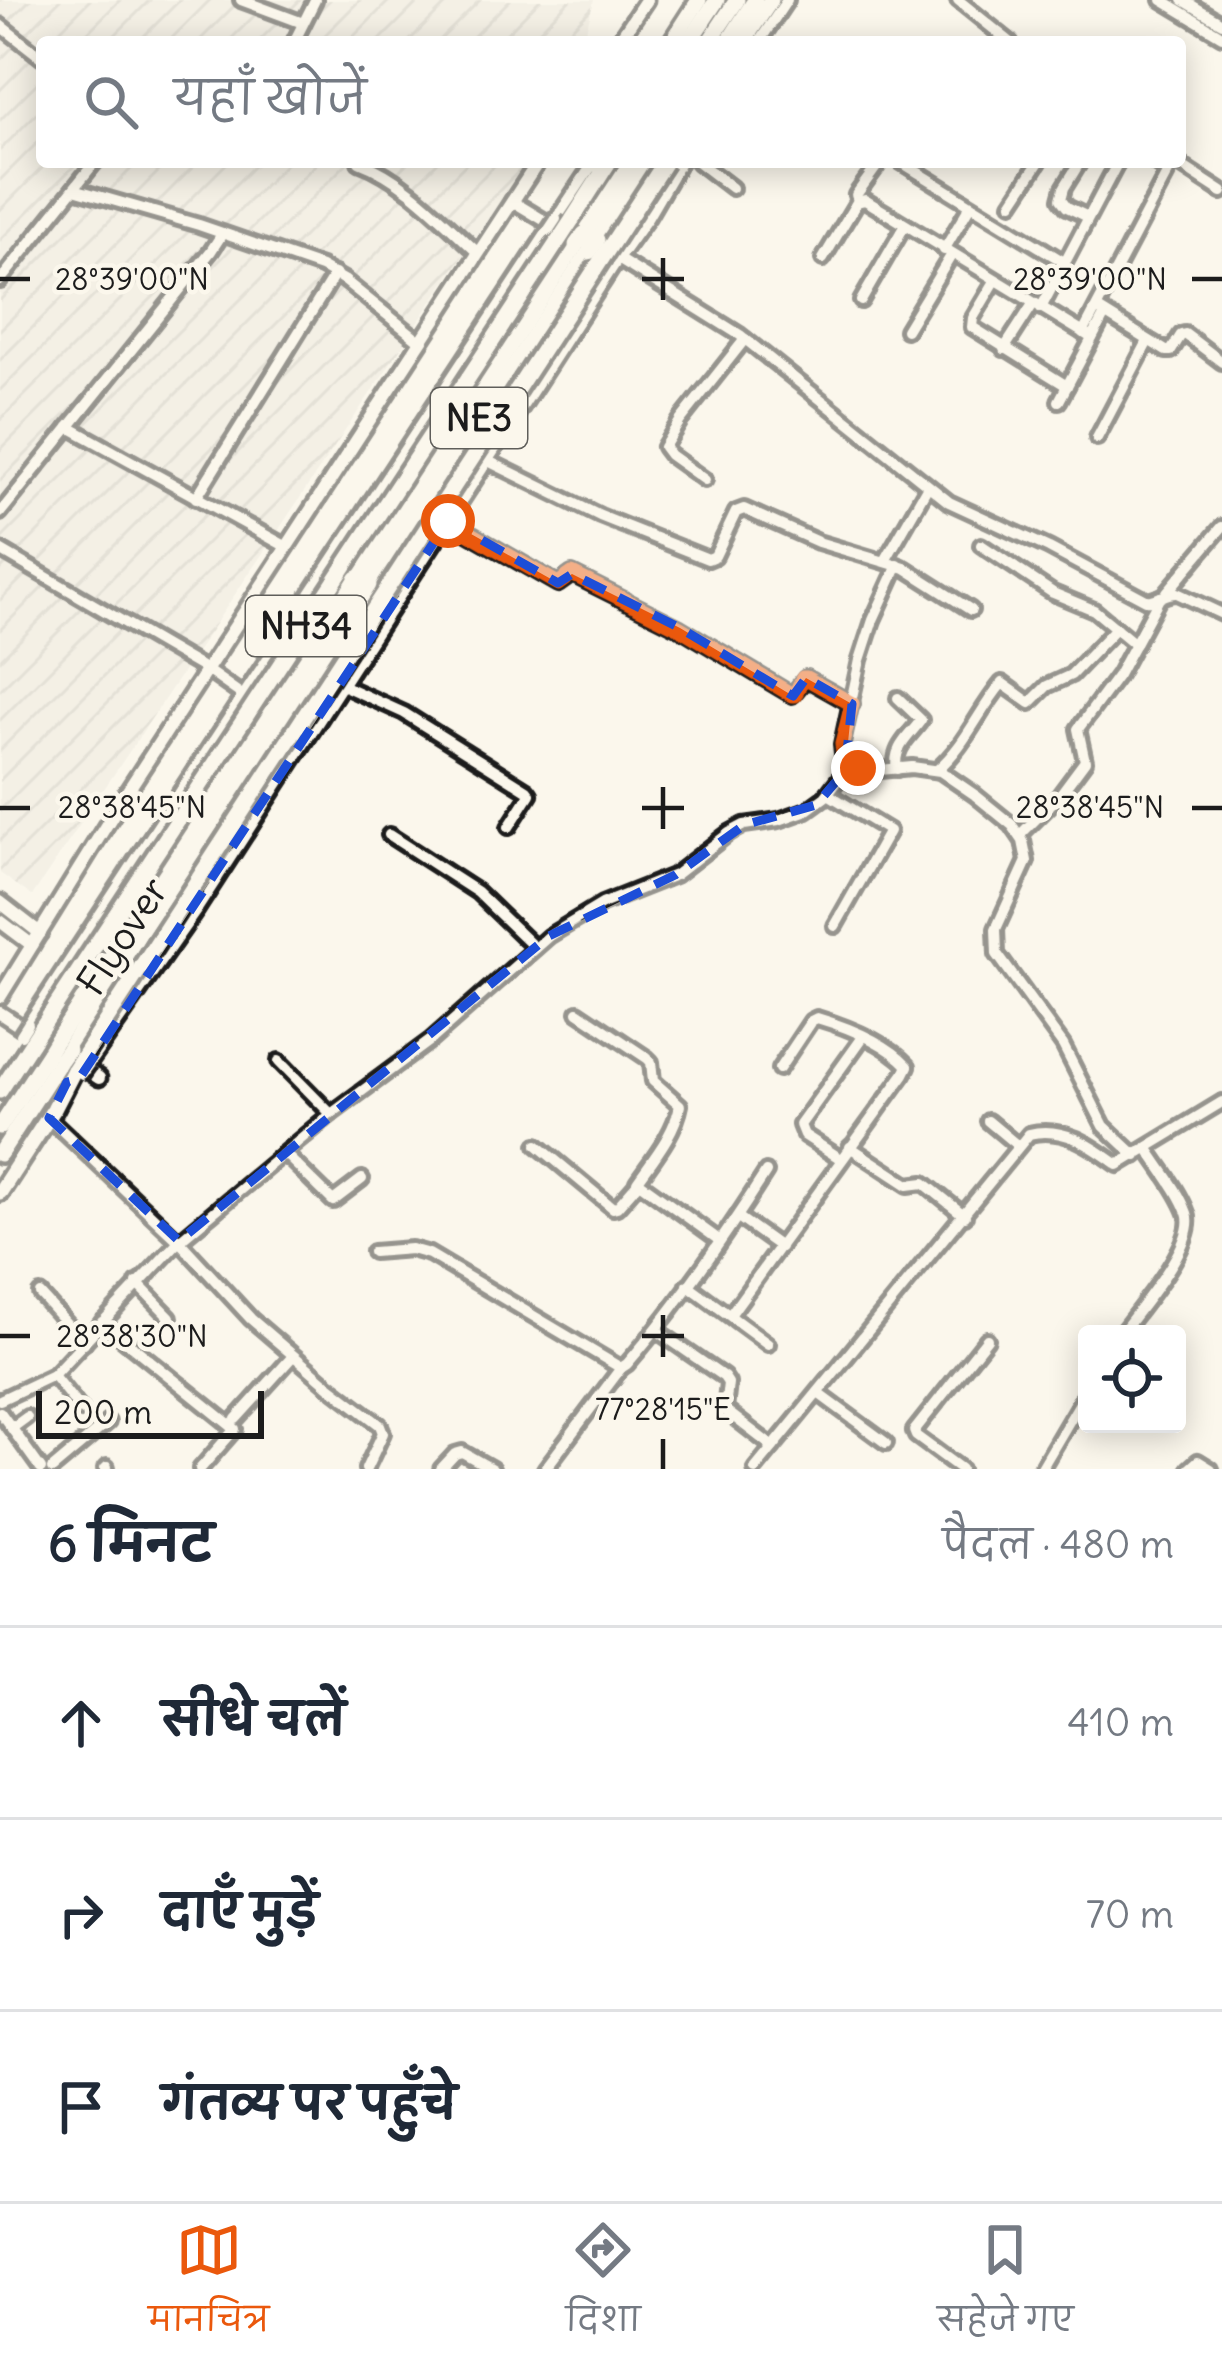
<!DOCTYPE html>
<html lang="hi">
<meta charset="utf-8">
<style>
body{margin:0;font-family:Delius,"Playpen Sans Deva",sans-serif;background:#f6f6f7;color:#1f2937}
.controls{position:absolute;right:36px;bottom:36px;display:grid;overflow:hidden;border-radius:12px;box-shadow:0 6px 30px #0003}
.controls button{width:108px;height:108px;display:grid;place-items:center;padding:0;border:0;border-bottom:3px solid #e0e1e3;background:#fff;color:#1f2937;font:60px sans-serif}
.scale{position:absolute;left:36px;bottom:30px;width:228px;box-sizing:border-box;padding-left:12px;border:6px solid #1c1c1c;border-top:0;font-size:33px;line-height:42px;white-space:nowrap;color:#1c1c1c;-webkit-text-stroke:9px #fbf7ec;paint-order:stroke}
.stop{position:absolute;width:36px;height:36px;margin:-27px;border:9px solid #ea580c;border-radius:50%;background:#fff}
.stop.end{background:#ea580c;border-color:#fff;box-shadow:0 3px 12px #0008}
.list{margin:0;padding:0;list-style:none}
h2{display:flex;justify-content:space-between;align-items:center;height:156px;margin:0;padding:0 48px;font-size:51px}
h2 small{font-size:39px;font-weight:400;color:#747a83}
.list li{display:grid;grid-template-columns:78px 1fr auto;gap:36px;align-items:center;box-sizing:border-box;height:192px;padding:0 48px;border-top:3px solid #e0e1e3}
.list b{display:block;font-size:45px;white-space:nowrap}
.list em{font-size:39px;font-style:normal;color:#747a83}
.icon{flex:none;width:66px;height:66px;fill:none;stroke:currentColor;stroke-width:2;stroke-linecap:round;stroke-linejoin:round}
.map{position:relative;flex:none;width:1222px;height:1469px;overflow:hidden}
.search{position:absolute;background:#fff;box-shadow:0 6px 30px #0003;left:36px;right:36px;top:36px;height:132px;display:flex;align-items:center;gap:30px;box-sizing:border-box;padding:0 42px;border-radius:12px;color:#747a83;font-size:45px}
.sheet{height:732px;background:#fff}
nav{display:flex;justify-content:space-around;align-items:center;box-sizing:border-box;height:168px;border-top:3px solid #e0e1e3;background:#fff;font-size:33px;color:#747a83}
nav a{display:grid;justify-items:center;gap:6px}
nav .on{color:#ea580c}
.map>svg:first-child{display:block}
</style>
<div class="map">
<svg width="1222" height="1469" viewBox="0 0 1222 1469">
<defs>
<pattern id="industrial-furrows" width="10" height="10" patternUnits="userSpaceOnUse" patternTransform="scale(3)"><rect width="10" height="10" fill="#eae6dc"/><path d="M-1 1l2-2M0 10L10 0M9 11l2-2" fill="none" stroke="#c8c5bc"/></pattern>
</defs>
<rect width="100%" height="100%" fill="#fbf7ec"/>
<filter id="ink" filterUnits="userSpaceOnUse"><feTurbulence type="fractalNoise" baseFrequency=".00833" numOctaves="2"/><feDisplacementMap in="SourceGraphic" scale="24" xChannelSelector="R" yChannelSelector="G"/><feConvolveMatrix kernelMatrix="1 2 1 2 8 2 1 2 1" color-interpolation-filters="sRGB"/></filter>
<g filter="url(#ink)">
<polygon fill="url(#industrial-furrows)" points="0,0 594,0 583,42 42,42 42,162 526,162 32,896 0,873"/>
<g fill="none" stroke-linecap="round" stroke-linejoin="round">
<g stroke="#1c1c1c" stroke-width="20">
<g id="minor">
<polyline points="241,0 303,23"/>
<polyline points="958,0 1010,42"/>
<polyline points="1162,0 1222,36"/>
<polyline points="1183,0 1222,23"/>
<polyline points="0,25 42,58"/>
<polyline points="294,42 315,0"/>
<polyline points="759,42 787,0"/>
<path d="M359,162c46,17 84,59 119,91"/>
<polyline points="698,162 732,188"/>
<polyline points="901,162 1064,262"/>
<polyline points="1080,162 1064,188 1061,199 1067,207 1088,217"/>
<polyline points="1176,162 1222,192"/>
<polyline points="74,189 199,225 321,267 344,280 420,341"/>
<polyline points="858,200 856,195 880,162"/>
<polyline points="512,201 555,227"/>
<polyline points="1012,203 1039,162"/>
<polyline points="556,219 590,168 604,162"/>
<polyline points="944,250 970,206"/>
<path d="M615,257l125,78 209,167 100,46 97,52c12,2 19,-8 31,-7l45,21"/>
<polyline points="823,259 857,202 865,200 1092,338"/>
<polyline points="0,281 95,162"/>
<polyline points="995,281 973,318 972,327 1067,386"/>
<polyline points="861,301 905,225"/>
<polyline points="1041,308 1118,162"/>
<polyline points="1098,309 1166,351 1171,351 1181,335 1185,334 1222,362"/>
<polyline points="906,330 952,254"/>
<polyline points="1083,333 1168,172 1153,162"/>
<polyline points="1004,349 1033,304"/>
<polyline points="1059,401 1105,314"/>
<polyline points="69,427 287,547"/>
<polyline points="1097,438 1148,341"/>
<polyline points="488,461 600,516 708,559 715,556 736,512 744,509 818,542 905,568 971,610"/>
<polyline points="705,480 670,455 664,447 680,421 745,339"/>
<polyline points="196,498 335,274"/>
<polyline points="0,513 211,251 222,234"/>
<polyline points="448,521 558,584 572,574 680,628 792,695 806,678 852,704"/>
<polyline points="981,545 1053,593 1094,610 1135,644"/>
<polyline points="0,550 208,671 242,695"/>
<polyline points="885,561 928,486"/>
<polyline points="1167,592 1222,527"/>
<polyline points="342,685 404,713 527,790 530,794 509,827"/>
<path d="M897,769c-5,-21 13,-33 24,-49l-23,-22"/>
<path d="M937,770c29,-25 41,-58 65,-87l28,20 17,-17 24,-11 45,-47"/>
<polyline points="845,771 842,744 860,660 873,620 898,565"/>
<polyline points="828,794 889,831 835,926"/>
<polyline points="389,835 477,892 535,948"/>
<polyline points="1020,835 1059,796 1085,761 1078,729 1118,675 1160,597"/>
<path d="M578,1012l69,46 4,4 2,19 27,24c-5,28 -27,54 -43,77"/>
<polyline points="28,1024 548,231"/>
<polyline points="279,1061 331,1114"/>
<polyline points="89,1064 196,911 618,259 648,217 680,162"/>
<polyline points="49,1118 179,1241 251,1319 329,1386 380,1425 383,1433 366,1469"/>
<polyline points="988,1121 1018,1146"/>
<polyline points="537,1145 613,1208 617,1207 639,1182 719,1240"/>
<polyline points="850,1147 908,1185 924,1183 965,1216"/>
<polyline points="285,1154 333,1201 362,1179"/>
<polyline points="841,1159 804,1135 800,1125 863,1037"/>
<polyline points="738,1217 780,1247"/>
<path d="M373,1252l38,-3 18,5 192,114 6,-4c51,-59 97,-126 139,-192"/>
<polyline points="137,1283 170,1317"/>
<polyline points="688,1285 768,1344"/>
<polyline points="40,1294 84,1343"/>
<path d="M730,1315l174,-241 4,-8c-21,-23 -61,-39 -91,-48l-6,3 -32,48"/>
<polyline points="102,1322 235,1429 200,1469"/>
<polyline points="656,1330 724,1377 728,1383 725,1410 773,1447"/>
<path d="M1121,1334c18,-25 77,-92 66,-121 -8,-22 -26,-44 -39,-64"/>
<polyline points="53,1375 81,1410"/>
<polyline points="818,1393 886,1443"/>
<polyline points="0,1400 53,1375 179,1241 331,1114 431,1040 549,936 602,904 675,875 729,833 744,825 779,820 807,810 825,797 845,771 853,768 880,770 912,767 940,771 975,795 1012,825 1023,841 1027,861 996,929 997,954 1063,1045 1104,1126 1136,1156"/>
<polyline points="0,1412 41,1469"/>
<polyline points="236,1419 293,1356"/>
<polyline points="12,1428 27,1417"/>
<polyline points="52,1469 108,1422"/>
<polyline points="105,1469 107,1467"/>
<polyline points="441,1469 455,1454 462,1452 492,1469"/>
<polyline points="545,1469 621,1368"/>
<path d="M755,1469l274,-335c34,-9 63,12 89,31l104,-63"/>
<polyline points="961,1469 916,1436 914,1431 987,1339"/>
<polyline points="1041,1469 1087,1391"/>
<polyline points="1189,1469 1198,1461 1211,1469"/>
</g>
</g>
<g stroke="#1c1c1c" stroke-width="21">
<g id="major">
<polyline points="618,42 646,0"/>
<polyline points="0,902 40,933"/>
<polyline points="0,921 32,945"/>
<polyline points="0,997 125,795 538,162"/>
<polyline points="0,1013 59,1052"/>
<polyline points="76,1063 99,1078"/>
</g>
</g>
<g stroke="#1c1c1c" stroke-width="24">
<g id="highway">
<polyline points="672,42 699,0"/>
<polyline points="689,42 717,0"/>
<polyline points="709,42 737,0"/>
<polyline points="728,42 755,0"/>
<polyline points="743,42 771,0"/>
<polyline points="572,220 609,162"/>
<polyline points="584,234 631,162"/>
<polyline points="597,240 648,162"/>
<polyline points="357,578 576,245"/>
<polyline points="369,585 589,252"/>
<polyline points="55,1042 331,620"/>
<polyline points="68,1050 140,932 342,626"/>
<polyline points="0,1091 32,1042"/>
<polyline points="0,1127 49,1052"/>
<polyline points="0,1154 61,1060"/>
<polyline points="0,1192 54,1109 74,1070"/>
</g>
</g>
<use href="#minor" stroke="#fbf7ec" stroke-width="10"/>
<use href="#major" stroke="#fbf7ec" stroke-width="12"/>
<use href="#highway" stroke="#fbf7ec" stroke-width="15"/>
<g stroke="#1c1c1c" stroke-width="20" stroke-linecap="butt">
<g id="minor-bridge">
<polyline points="548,231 556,219"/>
<polyline points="21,1035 28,1024"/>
<polyline points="82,1074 89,1064"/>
</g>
</g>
<g stroke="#1c1c1c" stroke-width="24" stroke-linecap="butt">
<g id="highway-bridge">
<polyline points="576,245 584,234"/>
<polyline points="589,252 597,240"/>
<polyline points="331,620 357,578"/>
<polyline points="342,626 369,585"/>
<polyline points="32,1042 572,220"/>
<polyline points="49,1052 55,1042"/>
<polyline points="61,1060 68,1050"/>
<polyline points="74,1070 665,162"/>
</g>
</g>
<use href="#minor-bridge" stroke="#fbf7ec" stroke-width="10"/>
<use href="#highway-bridge" stroke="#fbf7ec" stroke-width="15"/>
</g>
</g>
<g fill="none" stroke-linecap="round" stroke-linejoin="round" filter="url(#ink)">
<polyline stroke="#ea580c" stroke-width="15" points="448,521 558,584 572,574 680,628 792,695 795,695 803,678 806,678 852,704 842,744 845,771 858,768"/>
</g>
<path d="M0 0H1222V1469H0ZM448,521l110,62 14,-9 108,54 113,68 13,-18 46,26 -7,67 -29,34 -72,20 -69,50 -126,61 -370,305 -130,-123 18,-36 12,-3z" fill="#fbf7ec" fill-opacity=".55" fill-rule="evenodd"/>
<path fill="none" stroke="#1d4ed8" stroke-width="9" stroke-dasharray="24 15" stroke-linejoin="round" d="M448,521l110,62 14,-9 108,54 113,68 13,-18 46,26 -7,67 -29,34 -72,20 -69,50 -126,61 -370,305 -130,-123 18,-36 12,-3z"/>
<path fill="none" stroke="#1c1c1c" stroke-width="4.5" d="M663,258v42M0,279h30M642,279h42M1192,279h30M663,787v42M0,808h30M642,808h42M1192,808h30M663,1315v42M0,1336h30M642,1336h42M663,1439v30"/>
<g text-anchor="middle" stroke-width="9" stroke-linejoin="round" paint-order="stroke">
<g fill="#fbf7ec" stroke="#5f5e5a" stroke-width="3">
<rect x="431" y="388" width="96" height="60" rx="9"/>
<rect x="246" y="596" width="120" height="60" rx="9"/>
</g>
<g font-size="36" font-weight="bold" fill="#1c1c1c">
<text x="479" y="431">NE3</text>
<text x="306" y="639">NH34</text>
</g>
<g font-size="39" fill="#1c1c1c" stroke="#fbf7ec">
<text transform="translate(122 936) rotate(-57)" y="14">Flyover</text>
</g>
</g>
<g font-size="30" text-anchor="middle" fill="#1c1c1c" stroke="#fbf7ec" stroke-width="9" stroke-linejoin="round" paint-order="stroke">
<text x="132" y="290">28°39'00"N</text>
<text x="1090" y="290">28°39'00"N</text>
<text x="132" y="818">28°38'45"N</text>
<text x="1090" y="818">28°38'45"N</text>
<text x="132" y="1347">28°38'30"N</text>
<text x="663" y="1420">77°28'15"E</text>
</g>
</svg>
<div class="controls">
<button><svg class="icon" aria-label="locate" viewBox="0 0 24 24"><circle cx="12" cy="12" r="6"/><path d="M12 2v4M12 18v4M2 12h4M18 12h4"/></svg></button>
</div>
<div class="scale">200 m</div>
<div class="stop" style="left:448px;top:521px"></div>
<div class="stop end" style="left:858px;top:768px"></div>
<div class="search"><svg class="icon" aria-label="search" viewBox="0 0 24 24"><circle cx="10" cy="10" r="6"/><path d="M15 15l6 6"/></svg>यहाँ खोजें</div>
</div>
<section class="sheet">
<h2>6 मिनट<small>पैदल · 480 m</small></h2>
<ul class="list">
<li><svg class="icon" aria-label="ahead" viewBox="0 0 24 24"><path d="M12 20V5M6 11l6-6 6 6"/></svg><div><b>सीधे चलें</b></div><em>410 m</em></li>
<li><svg class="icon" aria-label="right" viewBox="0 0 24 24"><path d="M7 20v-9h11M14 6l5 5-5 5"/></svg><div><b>दाएँ मुड़ें</b></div><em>70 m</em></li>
<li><svg class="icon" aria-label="arrive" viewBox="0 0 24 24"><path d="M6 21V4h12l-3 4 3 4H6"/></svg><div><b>गंतव्य पर पहुँचे</b></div></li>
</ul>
</section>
<nav>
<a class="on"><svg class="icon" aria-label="map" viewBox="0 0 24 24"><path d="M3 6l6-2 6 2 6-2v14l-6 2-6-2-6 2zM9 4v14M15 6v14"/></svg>मानचित्र</a>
<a><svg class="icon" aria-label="directions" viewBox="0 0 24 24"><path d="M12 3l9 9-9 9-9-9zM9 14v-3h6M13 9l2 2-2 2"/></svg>दिशा</a>
<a><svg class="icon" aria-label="saved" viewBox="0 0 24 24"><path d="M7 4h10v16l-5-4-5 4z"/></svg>सहेजे गए</a>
</nav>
